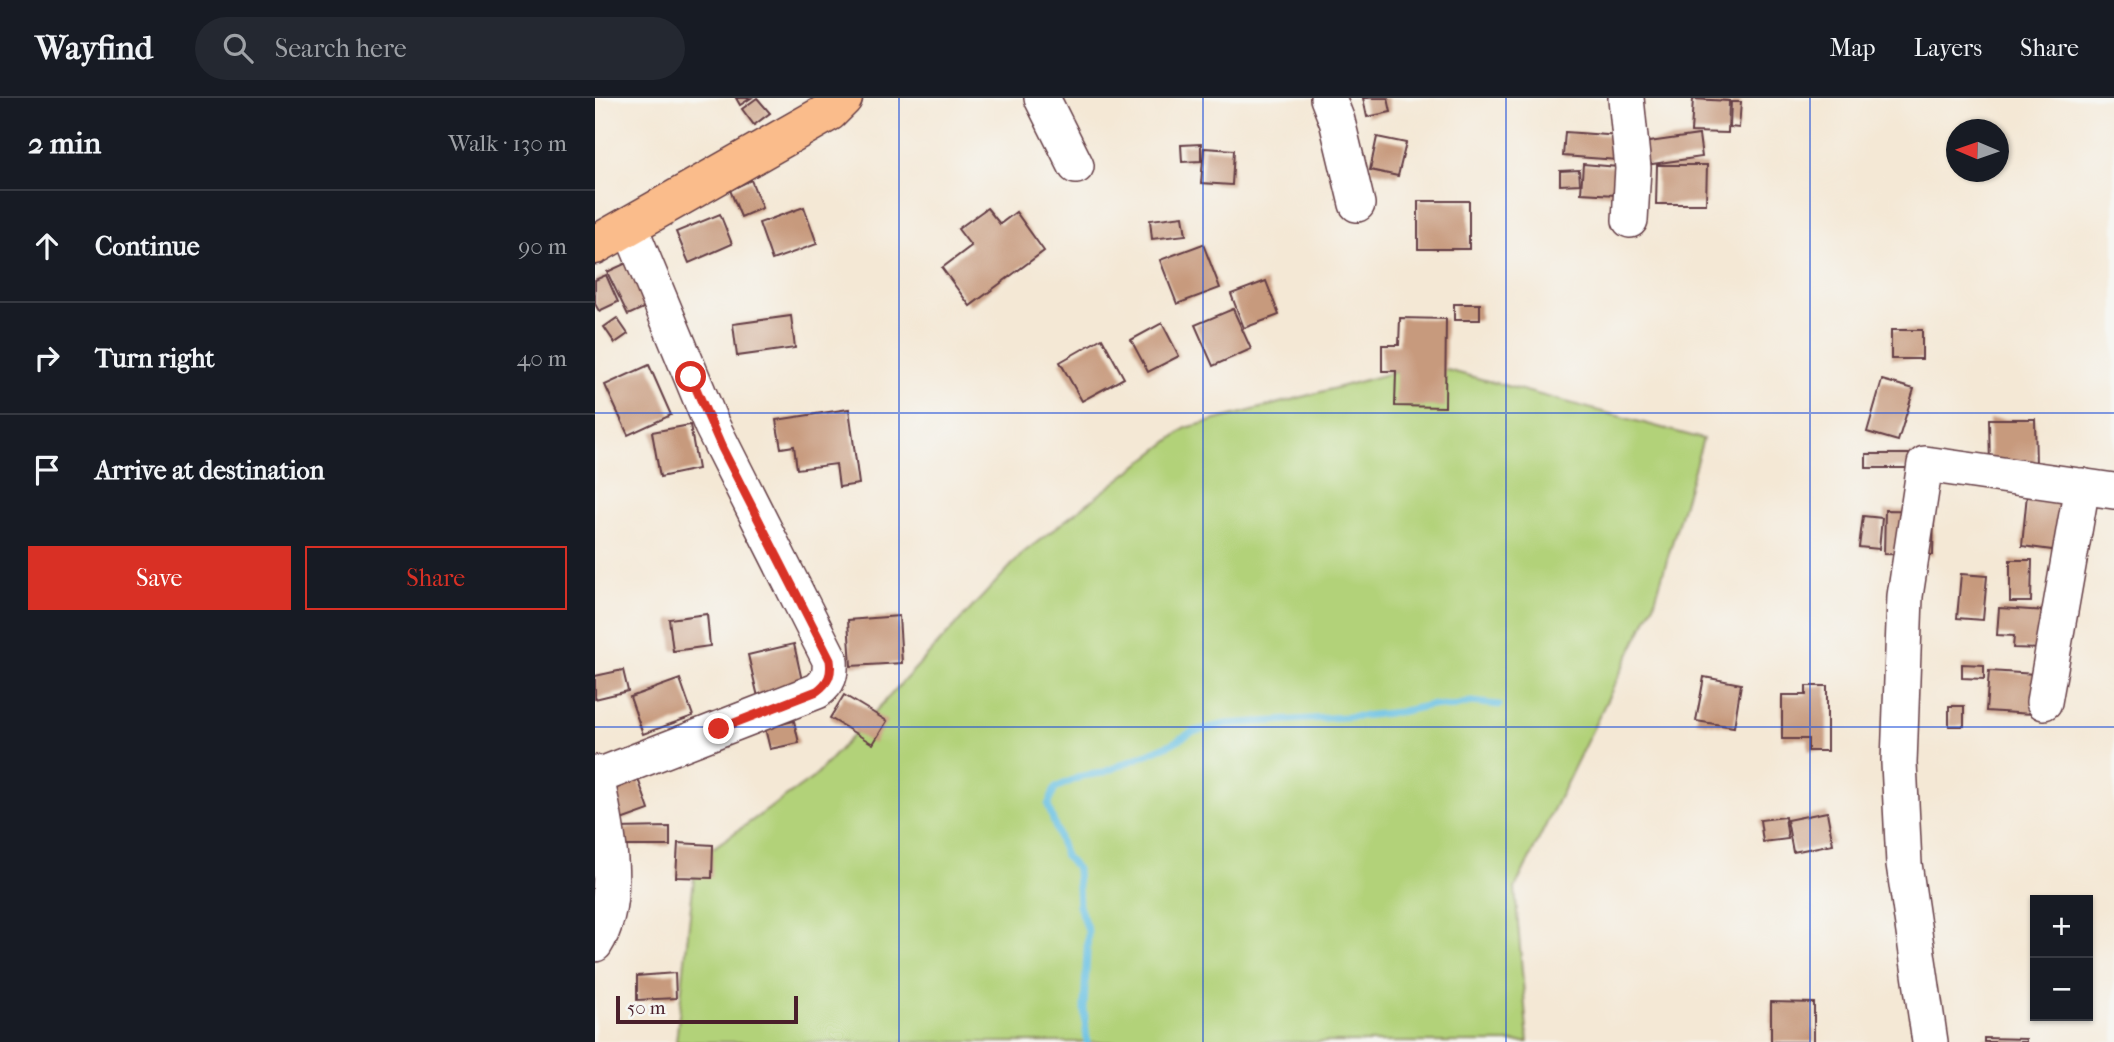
<!DOCTYPE html>
<meta charset="utf-8">
<style>
body{margin:0;font-family:"IM FELL French Canon",serif;background:#242831;color:#f1f3f6}
.controls{position:absolute;right:21px;bottom:21px;display:grid;overflow:hidden;border-radius:0px;box-shadow:0 2px 5px #0004}
.controls button{width:63px;height:63px;display:grid;place-items:center;padding:0;border:0;border-bottom:2px solid #363941;background:#171b24;color:#f1f3f6;font:35px sans-serif}
.compass{position:absolute;left:1351px;top:21px;width:63px;height:63px;border-radius:50%;background:#171b24;box-shadow:0 2px 5px #0004;rotate:272deg}
.scale{position:absolute;left:21px;bottom:18px;width:182px;box-sizing:border-box;padding-left:7px;border:4px solid #4a1f2b;border-top:0;font-size:19px;line-height:24px;white-space:nowrap;color:#4a1f2b;-webkit-text-stroke:5px #f6f6f2;paint-order:stroke}
.stop{position:absolute;width:21px;height:21px;margin:-16px;border:5px solid #d93025;border-radius:50%;background:#fff}
.stop.end{background:#d93025;border-color:#fff;box-shadow:0 2px 7px #0008}
.list{margin:0;padding:0;list-style:none}
h2{display:flex;justify-content:space-between;align-items:center;height:91px;margin:0;padding:0 28px;font-size:30px}
h2 small{font-size:23px;font-weight:400;color:#9ea1a6}
.list li{display:grid;grid-template-columns:46px 1fr auto;gap:21px;align-items:center;box-sizing:border-box;height:112px;padding:0 28px;border-top:2px solid #363941}
.list b{display:block;font-size:26px;white-space:nowrap}
.list em{font-size:23px;font-style:normal;color:#9ea1a6}
.actions{display:flex;gap:14px;padding:21px 28px}
.actions a{flex:1;padding:16px 0;border:2px solid #d93025;border-radius:0px;text-align:center;font-size:24px;color:#d93025}
.actions .main{background:#d93025;color:#fff}
.icon{flex:none;width:38px;height:38px;fill:none;stroke:currentColor;stroke-width:2;stroke-linecap:round;stroke-linejoin:round}
.map{position:relative;flex:none;width:1519px;height:944px;overflow:hidden}
header{display:flex;align-items:center;gap:42px;box-sizing:border-box;height:98px;padding:0 35px;background:#171b24;border-bottom:2px solid #363941}
header strong{font-size:33px}
nav{display:flex;gap:38px;margin-inline-start:auto;font-size:24px}
.search{width:490px;height:63px;background:#242831;display:flex;align-items:center;gap:18px;box-sizing:border-box;padding:0 24px;border-radius:38px;color:#9ea1a6;font-size:26px}
main{display:flex}
aside{flex:1;background:#171b24}
.map>svg:first-child{display:block}
</style>
<header>
<strong>Wayfind</strong>
<div class="search"><svg class="icon" aria-label="search" viewBox="0 0 24 24"><circle cx="10" cy="10" r="6"/><path d="M15 15l6 6"/></svg>Search here</div>
<nav><a>Map</a><a>Layers</a><a>Share</a></nav>
</header>
<main>
<aside>
<h2>2 min<small>Walk · 130 m</small></h2>
<ul class="list">
<li><svg class="icon" aria-label="ahead" viewBox="0 0 24 24"><path d="M12 20V5M6 11l6-6 6 6"/></svg><div><b>Continue</b></div><em>90 m</em></li>
<li><svg class="icon" aria-label="right" viewBox="0 0 24 24"><path d="M7 20v-9h11M14 6l5 5-5 5"/></svg><div><b>Turn right</b></div><em>40 m</em></li>
<li><svg class="icon" aria-label="arrive" viewBox="0 0 24 24"><path d="M6 21V4h12l-3 4 3 4H6"/></svg><div><b>Arrive at destination</b></div></li>
</ul>
<div class="actions"><a class="main">Save</a><a>Share</a></div>
</aside>
<div class="map">
<svg width="1519" height="944" viewBox="0 0 1519 944">
<rect width="100%" height="100%" fill="#f6f6f2"/>
<filter id="ink" filterUnits="userSpaceOnUse"><feTurbulence type="fractalNoise" baseFrequency=".0143" numOctaves="2"/><feDisplacementMap in="SourceGraphic" scale="14" xChannelSelector="R" yChannelSelector="G"/><feConvolveMatrix kernelMatrix="1 2 1 2 8 2 1 2 1" color-interpolation-filters="sRGB"/></filter>
<filter id="wash" filterUnits="userSpaceOnUse"><feTurbulence type="fractalNoise" baseFrequency=".00686" numOctaves="4" result="noise"/><feDisplacementMap in="SourceGraphic" scale="28" xChannelSelector="R" yChannelSelector="G"/><feGaussianBlur stdDeviation="1.57" result="paint"/><feColorMatrix in="noise" values="0 0 0 0 0 0 0 0 0 0 0 0 0 0 0 0 0 1.4 0 .05"/><feComposite in="paint" operator="in"/></filter>
<g filter="url(#wash)">
<rect width="100%" height="100%" fill="#f4e8d5"/>
<polygon fill="#b2d279" stroke="#7e7852" stroke-width="2" points="830,266 1108,341 1059,506 920,790 933,944 81,944 101,762 219,679 428,455 591,330"/>
<g fill="none" stroke-linecap="round" stroke-linejoin="round">
<polyline stroke="#65bfe2" stroke-width="7" points="492,944 489,910 493,833 484,808 482,771 470,758 453,707 460,690 487,678 507,675 576,646 597,634 631,626 767,618 804,614 836,607 856,609 876,604 904,607"/>
</g>
<g id="blocks">
<g fill="#c79a7d">
<polygon points="141,0 156,0 145,7"/>
<polygon points="162,0 175,15 159,27 147,11"/>
<polygon points="768,0 793,0 796,14 772,19"/>
<polygon points="1098,1 1134,3 1133,35 1096,34"/>
<polygon points="1136,4 1146,4 1144,30 1135,29"/>
<polygon points="970,34 1025,38 1023,62 968,58"/>
<polygon points="1104,37 1107,59 1050,67 1047,45"/>
<polygon points="782,39 811,45 803,78 775,72"/>
<polygon points="606,46 606,63 587,64 586,47"/>
<polygon points="609,50 639,52 637,87 606,85"/>
<polygon points="988,66 1023,69 1021,97 986,95"/>
<polygon points="1062,67 1112,67 1111,106 1061,106"/>
<polygon points="984,72 985,86 965,87 965,73"/>
<polygon points="156,82 167,110 146,119 135,92"/>
<rect x="823" y="103" width="51" height="48"/>
<polygon points="209,109 222,146 177,162 164,125"/>
<polygon points="392,110 405,126 421,114 449,153 375,208 347,170 376,148 363,131"/>
<polygon points="125,116 137,146 94,165 81,134"/>
<polygon points="588,118 591,137 557,141 555,122"/>
<polygon points="608,146 625,190 582,206 565,162"/>
<polygon points="36,163 57,206 33,217 12,174"/>
<polygon points="11,177 23,204 4,213 0,206 0,182"/>
<polygon points="671,183 684,217 649,230 636,196"/>
<rect x="859" y="206" width="26" height="16"/>
<polygon points="638,211 656,251 618,268 600,227"/>
<polygon points="196,218 200,250 142,258 138,226"/>
<polygon points="22,220 33,236 20,245 9,229"/>
<polygon points="805,220 851,221 850,309 800,308 801,273 787,273 787,247 804,247"/>
<polygon points="567,225 584,258 553,274 536,242"/>
<rect x="1296" y="232" width="31" height="29"/>
<polygon points="507,240 529,280 487,303 465,264"/>
<polygon points="54,267 76,317 33,337 10,287"/>
<polygon points="1287,282 1319,291 1303,343 1272,334"/>
<polygon points="254,311 264,386 244,389 241,366 202,371 199,348 186,350 181,322"/>
<polygon points="1394,321 1440,321 1441,368 1395,369"/>
<polygon points="95,327 103,371 65,379 57,334"/>
<rect x="1271" y="356" width="56" height="14"/>
<polygon points="1432,396 1470,400 1465,453 1427,448"/>
<polygon points="1290,412 1339,413 1338,457 1289,456"/>
<polygon points="1268,418 1287,420 1284,451 1264,449"/>
<polygon points="1415,462 1437,462 1436,504 1415,504"/>
<polygon points="1366,476 1392,478 1388,522 1362,520"/>
<polygon points="1404,510 1452,513 1449,551 1418,550 1419,538 1402,537"/>
<polygon points="112,516 115,548 78,553 74,521"/>
<polygon points="304,518 307,565 256,568 253,522"/>
<polygon points="199,546 209,592 164,603 153,557"/>
<polygon points="1367,566 1389,567 1389,581 1367,580"/>
<polygon points="28,572 33,593 0,601 0,578"/>
<polygon points="1394,573 1440,576 1437,616 1391,613"/>
<polygon points="1109,579 1146,586 1139,629 1101,623"/>
<polygon points="85,581 98,618 48,636 35,599"/>
<polygon points="1211,588 1232,588 1232,653 1213,653 1213,641 1187,641 1187,597 1211,597"/>
<polygon points="249,597 292,623 278,646 235,620"/>
<rect x="1354" y="608" width="15" height="20"/>
<polygon points="199,623 204,645 175,651 170,630"/>
<polygon points="41,675 54,712 26,722 13,685"/>
<polygon points="1232,714 1238,746 1198,754 1192,722"/>
<polygon points="1190,719 1193,741 1168,744 1165,722"/>
<polygon points="75,729 75,748 21,748 21,730"/>
<polygon points="83,745 118,747 117,780 81,779"/>
<polygon points="80,875 81,900 42,902 42,878"/>
<polygon points="1176,904 1219,905 1219,944 1176,944"/>
<polygon points="1389,940 1431,941 1431,944 1389,944"/>
</g>
</g>
</g>
<g filter="url(#ink)">
<use href="#blocks" fill-opacity="0" stroke="#643d44" stroke-width="2"/>
<g fill="none" stroke-linecap="round" stroke-linejoin="round">
<g stroke="#643d44" stroke-width="38">
<g id="minor">
<polyline points="447,0 481,68"/>
<polyline points="733,0 742,23 762,106"/>
<polyline points="1031,0 1038,70 1035,122"/>
<polyline points="1449,604 1487,388"/>
<path d="M0,675c11,50 29,126 0,171"/>
<path d="M1,679l221,-86c12,-9 14,-17 13,-31l-118,-234 -83,-201"/>
<polyline points="1335,944 1309,766 1304,665 1310,498 1330,366 1519,393"/>
</g>
</g>
<g stroke="#643d44" stroke-width="41">
<polyline id="major" points="0,147 234,14 248,0"/>
</g>
<use href="#minor" stroke="#fff" stroke-width="35"/>
<use href="#major" stroke="#fabc8b" stroke-width="38"/>
</g>
</g>
<g fill="none" stroke-linecap="round" stroke-linejoin="round" filter="url(#ink)">
<path stroke="#d93025" stroke-width="9" d="M96,279l31,71 108,212c2,14 -1,22 -13,31l-98,38"/>
</g>
<path fill="none" stroke="#1d4ed8" stroke-width="2" stroke-opacity="0.55" d="M304,0v944M608,0v944M911,0v944M1215,0v944M0,315h1519M0,629h1519"/>
</svg>
<div class="controls">
<button>+</button>
<button>−</button>
</div>
<svg class="compass" viewBox="-18 -18 36 36"><path d="M0-13l5 13h-10z" fill="#e53935"/><path d="M0 13l5-13h-10z" fill="#9ea1a6"/></svg>
<div class="scale">50 m</div>
<div class="stop" style="left:96px;top:279px"></div>
<div class="stop end" style="left:124px;top:631px"></div>
</div>
</main>
